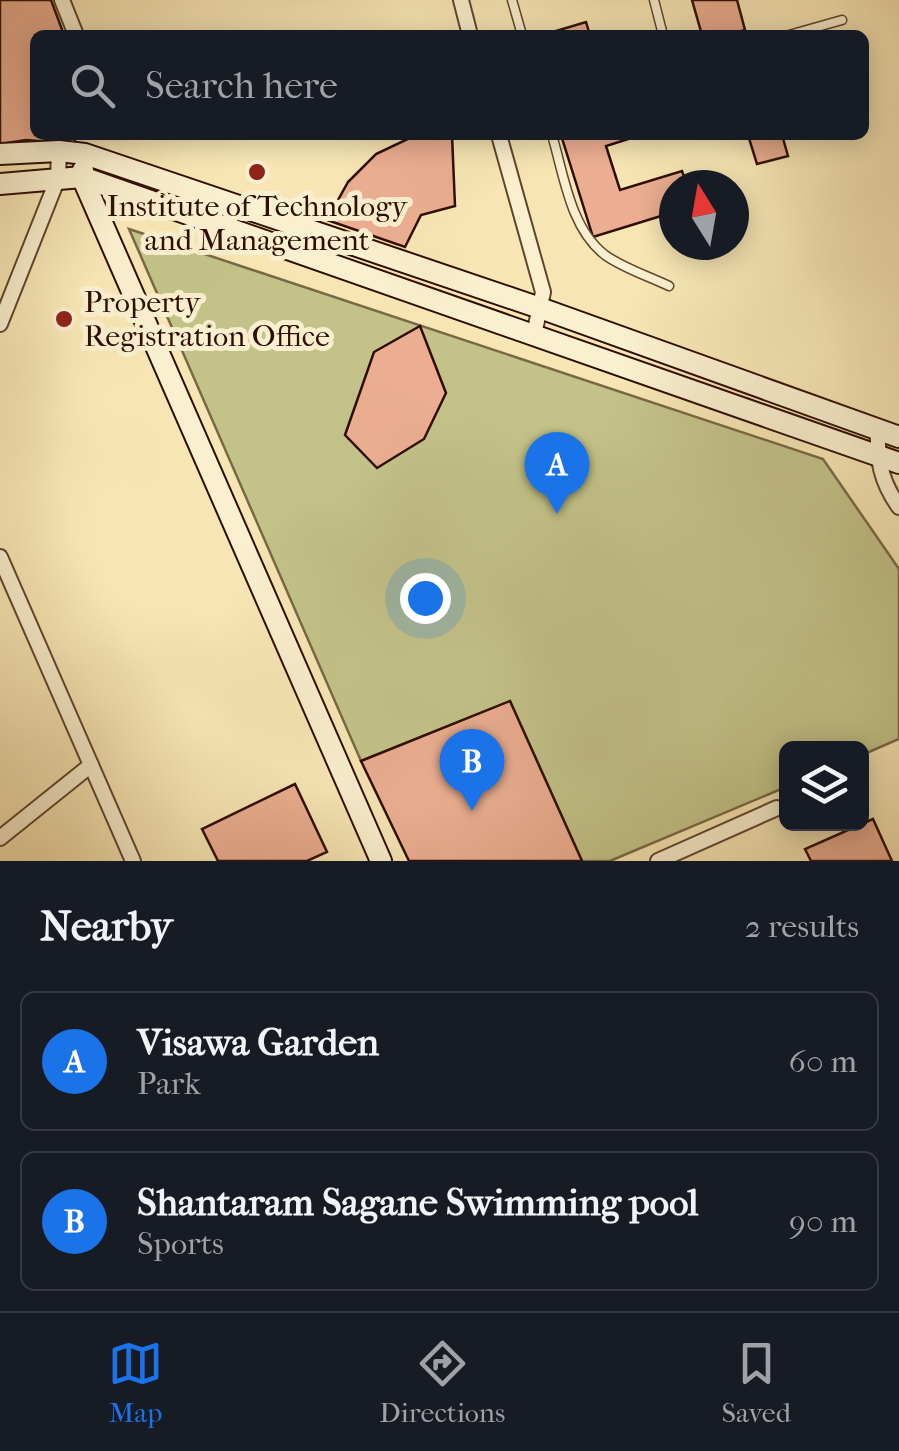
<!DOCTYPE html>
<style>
body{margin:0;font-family:"IM FELL French Canon",serif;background:#242831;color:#f1f3f6}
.controls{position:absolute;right:30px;bottom:30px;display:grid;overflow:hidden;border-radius:15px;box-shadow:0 5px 25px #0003}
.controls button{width:90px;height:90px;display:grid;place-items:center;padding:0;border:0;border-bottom:2px solid #363941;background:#171b24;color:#f1f3f6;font:50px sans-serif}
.compass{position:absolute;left:659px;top:170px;width:90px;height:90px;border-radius:50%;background:#171b24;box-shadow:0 5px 25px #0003;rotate:349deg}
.you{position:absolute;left:425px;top:598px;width:35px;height:35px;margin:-25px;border:8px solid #fff;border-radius:50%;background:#1a73e8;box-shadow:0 0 0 15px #1a73e833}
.badge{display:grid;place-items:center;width:65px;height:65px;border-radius:50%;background:#1a73e8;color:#fff;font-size:32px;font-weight:700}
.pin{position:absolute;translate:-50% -82px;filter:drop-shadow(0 2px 5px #0008)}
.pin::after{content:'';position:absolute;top:52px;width:35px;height:30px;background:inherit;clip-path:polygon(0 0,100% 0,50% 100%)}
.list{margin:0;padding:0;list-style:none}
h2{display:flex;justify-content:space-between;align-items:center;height:130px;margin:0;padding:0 40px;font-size:42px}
h2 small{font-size:32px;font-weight:400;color:#9ea1a6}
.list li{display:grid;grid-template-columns:65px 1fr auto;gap:30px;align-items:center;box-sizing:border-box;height:140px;margin:0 20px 20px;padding:0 20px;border:2px solid #363941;border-radius:15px}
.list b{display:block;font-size:38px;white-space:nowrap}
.list p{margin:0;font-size:32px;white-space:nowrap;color:#9ea1a6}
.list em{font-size:32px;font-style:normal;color:#9ea1a6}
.icon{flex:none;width:55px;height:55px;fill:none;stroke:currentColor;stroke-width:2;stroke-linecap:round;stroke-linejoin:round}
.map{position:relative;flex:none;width:899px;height:861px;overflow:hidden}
.search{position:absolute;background:#171b24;box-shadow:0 5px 25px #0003;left:30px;right:30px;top:30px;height:110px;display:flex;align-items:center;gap:25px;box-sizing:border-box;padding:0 35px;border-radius:15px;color:#9ea1a6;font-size:38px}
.sheet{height:450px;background:#171b24}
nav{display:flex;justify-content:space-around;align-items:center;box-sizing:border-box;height:140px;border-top:2px solid #363941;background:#171b24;font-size:28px;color:#9ea1a6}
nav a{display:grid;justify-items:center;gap:5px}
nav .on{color:#1a73e8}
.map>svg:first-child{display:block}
</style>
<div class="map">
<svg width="899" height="861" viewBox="0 0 899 861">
<rect width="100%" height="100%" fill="#f7e6b4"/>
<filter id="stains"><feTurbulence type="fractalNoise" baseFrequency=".002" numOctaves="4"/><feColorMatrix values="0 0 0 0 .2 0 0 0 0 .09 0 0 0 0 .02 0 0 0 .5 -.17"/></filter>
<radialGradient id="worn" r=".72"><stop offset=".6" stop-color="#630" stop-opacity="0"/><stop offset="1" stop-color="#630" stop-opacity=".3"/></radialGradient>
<polygon fill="#c3c389" stroke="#796846" stroke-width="2.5" points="129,229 823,459 899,569 899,739 862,755 862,748 786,748 786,787 610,861 582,861 510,701 361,761"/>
<g fill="#ebae91" stroke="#2f0e02" stroke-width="2.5">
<polygon points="0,0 51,0 64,35 35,35 35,135 75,135 75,144 26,140 0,144"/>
<polygon points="692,0 737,0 745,30 727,35 702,35"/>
<polygon points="586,22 590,35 546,35 546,34"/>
<polygon points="416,135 452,135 455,206 421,215 405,247 327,220 348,182 376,154"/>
<polygon points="561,135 641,135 606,146 620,190 682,171 687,185 674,185 674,212 593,237"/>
<polygon points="748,135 782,135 788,156 757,164"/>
<polygon points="420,326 446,393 424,439 377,468 345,435 374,352"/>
<polygon points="510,701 582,861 409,861 361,761"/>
<polygon points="295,784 327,852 307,861 218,861 202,829"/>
<polygon points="873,819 892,861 811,861 805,849"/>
</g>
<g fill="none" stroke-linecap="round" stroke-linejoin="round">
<g stroke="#61442e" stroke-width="11">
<g id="lane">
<polyline points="512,0 522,35"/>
<polyline points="654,0 663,35"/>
<polyline points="789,35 842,20"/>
<path d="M552,135c12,40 18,93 53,120 18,13 43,21 64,31"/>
</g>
</g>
<g stroke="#61442e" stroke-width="18">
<g id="street">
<polyline points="62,0 76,35"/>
<polyline points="461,0 470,35"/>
<polyline points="499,135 543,292 534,335"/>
<polyline points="0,324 58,178 59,151"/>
<path d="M878,430c-1,30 3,52 21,77"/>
<polyline points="0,557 133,861"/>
<polyline points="0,838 91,765"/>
<polyline points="658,861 777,808"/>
</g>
</g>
<g stroke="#2f0e02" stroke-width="24">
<g id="secondary">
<polyline points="0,154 59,151 85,154 540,308 899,437"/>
<polyline points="83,170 82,177 381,861"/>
<polyline points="0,184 82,177 899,463"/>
</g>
</g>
<use href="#lane" stroke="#faefce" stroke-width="8"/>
<use href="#street" stroke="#faefce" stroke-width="14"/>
<use href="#secondary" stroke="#faefce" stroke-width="20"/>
</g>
<g fill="#8f2418" stroke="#faefce" stroke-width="4">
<circle cx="257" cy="172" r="10"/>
<circle cx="64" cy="319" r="10"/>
</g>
<g text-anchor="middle" stroke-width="10" stroke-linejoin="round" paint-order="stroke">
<g font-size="30" fill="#2f0e02" stroke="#faefce">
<text x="257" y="216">Institute of Technology<tspan x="257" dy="34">and Management</tspan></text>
<text x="84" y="312" text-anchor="start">Property<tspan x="84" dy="34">Registration Office</tspan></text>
</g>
</g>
<rect width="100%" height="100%" filter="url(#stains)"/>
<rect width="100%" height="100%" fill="url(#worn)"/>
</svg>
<div class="controls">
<button><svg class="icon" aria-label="layers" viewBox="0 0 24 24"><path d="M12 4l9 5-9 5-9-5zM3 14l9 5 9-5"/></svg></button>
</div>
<svg class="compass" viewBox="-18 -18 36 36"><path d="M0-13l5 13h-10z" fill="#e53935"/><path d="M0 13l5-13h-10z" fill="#9ea1a6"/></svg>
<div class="you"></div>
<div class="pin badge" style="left:557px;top:514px">A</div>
<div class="pin badge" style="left:472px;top:811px">B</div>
<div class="search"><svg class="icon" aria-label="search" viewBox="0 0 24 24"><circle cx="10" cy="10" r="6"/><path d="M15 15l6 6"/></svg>Search here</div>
</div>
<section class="sheet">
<h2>Nearby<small>2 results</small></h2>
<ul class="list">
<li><span class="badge">A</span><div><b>Visawa Garden</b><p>Park</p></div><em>60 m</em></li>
<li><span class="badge">B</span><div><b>Shantaram Sagane Swimming pool</b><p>Sports</p></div><em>90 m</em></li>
</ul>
</section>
<nav>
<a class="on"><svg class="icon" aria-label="map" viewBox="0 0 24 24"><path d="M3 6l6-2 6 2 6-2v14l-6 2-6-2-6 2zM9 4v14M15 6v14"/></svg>Map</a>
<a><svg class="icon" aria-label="directions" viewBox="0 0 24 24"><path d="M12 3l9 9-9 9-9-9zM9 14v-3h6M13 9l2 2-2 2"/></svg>Directions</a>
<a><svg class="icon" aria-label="saved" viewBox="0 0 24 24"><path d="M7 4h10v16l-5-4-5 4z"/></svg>Saved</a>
</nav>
